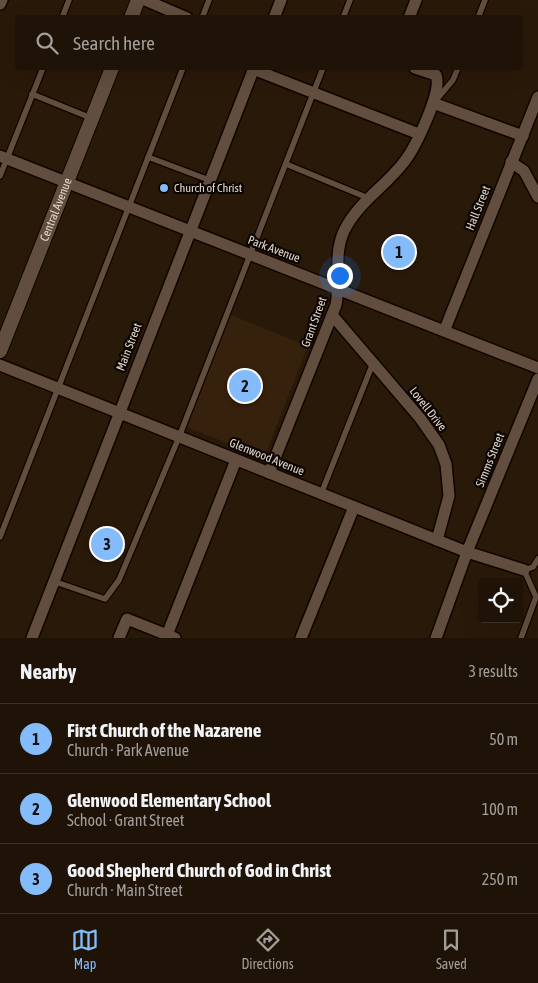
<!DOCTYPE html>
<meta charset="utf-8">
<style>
body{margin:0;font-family:"Asap Condensed",sans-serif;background:#2c2015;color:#f1f3f6}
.controls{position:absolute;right:15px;bottom:15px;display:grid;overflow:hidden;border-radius:5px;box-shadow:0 5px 20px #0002}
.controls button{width:45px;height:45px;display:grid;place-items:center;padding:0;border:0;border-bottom:1px solid #3c3228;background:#1f1307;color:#f1f3f6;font:25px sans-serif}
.you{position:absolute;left:339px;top:275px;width:18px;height:18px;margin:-12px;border:4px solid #fff;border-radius:50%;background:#1a73e8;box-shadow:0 0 0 8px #1a73e833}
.badge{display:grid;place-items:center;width:32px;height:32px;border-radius:50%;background:#84bcfb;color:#111;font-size:16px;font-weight:700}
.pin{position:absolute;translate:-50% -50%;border:2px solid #fff;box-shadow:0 1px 5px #0006}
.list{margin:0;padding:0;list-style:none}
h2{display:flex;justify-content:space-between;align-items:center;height:65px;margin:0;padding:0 20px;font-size:21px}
h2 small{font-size:16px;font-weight:400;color:#a19e9b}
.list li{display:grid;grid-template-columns:32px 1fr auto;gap:15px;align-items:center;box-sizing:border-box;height:70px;padding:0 20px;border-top:1px solid #3c3228}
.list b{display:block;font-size:19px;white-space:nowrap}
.list p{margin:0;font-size:16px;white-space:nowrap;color:#a19e9b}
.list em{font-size:16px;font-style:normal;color:#a19e9b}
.icon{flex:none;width:28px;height:28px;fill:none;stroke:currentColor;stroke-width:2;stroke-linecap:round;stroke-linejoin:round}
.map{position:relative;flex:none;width:538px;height:638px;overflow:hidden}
.search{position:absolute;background:#1f1307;box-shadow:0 5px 20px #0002;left:15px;right:15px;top:15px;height:55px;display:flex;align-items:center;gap:12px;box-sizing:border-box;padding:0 18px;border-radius:5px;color:#a19e9b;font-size:19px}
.sheet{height:275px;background:#1f1307}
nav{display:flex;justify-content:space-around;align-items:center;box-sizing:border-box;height:70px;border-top:1px solid #3c3228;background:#1f1307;font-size:14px;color:#a19e9b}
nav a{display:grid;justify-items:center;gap:2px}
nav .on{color:#84bcfb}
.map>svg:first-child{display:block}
</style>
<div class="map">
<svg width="538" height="638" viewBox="0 0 538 638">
<rect width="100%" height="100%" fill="#291909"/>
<polygon fill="#36210c" points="226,313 308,346 264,458 182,425"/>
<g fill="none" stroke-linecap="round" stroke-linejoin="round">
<g stroke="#110400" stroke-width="8">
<g id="service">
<polyline points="62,18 69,0"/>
<polyline points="202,18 209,0"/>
<polyline points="343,18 350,0"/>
<polyline points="478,18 485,0"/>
<polyline points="32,94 91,118"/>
<polyline points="437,99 453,80 458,68"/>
<polyline points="148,157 209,180"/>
<polyline points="286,164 368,198"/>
<polyline points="0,176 43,68"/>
<polyline points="321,494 373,363"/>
<polyline points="0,537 183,68"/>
<polyline points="53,581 105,599 119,580 179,437 323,68"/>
<polyline points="521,638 536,597 524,570 533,567 538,559"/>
</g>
</g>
<g stroke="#110400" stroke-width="14">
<g id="minor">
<polyline points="145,0 187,18"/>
<polyline points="0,4 2,0"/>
<polyline points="274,18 281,0"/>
<polyline points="409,18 416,0"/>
<polyline points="253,69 419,134"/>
<polyline points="433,103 523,136"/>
<polyline points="0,156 538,368"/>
<polyline points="511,162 524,171 538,197"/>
<polyline points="332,315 420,418 439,445 446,464 449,496 437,540"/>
<polyline points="445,329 538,97"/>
<polyline points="0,365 467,552 524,570"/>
<path d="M269,473l67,-168c5,-25 -3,-50 8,-74 14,-29 41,-44 60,-69 11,-14 39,-71 32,-87l-21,-7"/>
<polyline points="167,635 236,460"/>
<polyline points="32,638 254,68"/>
<polyline points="119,638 127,619 175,638"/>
<polyline points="301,638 354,507"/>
<polyline points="436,638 467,552 538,379"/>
</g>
</g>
<g stroke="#110400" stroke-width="16">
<g id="tertiary">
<polyline points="131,18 138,0"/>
<path id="s1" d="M0,351l112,-283"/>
</g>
</g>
<use href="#service" stroke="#624e3e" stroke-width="5.5"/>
<use href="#minor" stroke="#624e3e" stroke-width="11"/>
<use href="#tertiary" stroke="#624e3e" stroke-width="14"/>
</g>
<circle fill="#84bcfb" stroke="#0c0602" stroke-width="2" cx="164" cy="188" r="5"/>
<g text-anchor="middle" stroke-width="4.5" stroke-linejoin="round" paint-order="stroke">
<g font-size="12" fill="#e3d7ce" stroke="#0c0602" text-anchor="start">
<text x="174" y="192">Church of Christ</text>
</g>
<g font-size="12" fill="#e3d7ce" stroke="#0c0602">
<text transform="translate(478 208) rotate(-68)" y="4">Hall Street</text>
<text dy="4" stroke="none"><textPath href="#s1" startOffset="152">Central Avenue</textPath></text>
<text transform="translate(274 249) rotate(21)" y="4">Park Avenue</text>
<text transform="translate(314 322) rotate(-70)" y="4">Grant Street</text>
<text transform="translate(129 347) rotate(-69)" y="4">Main Street</text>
<text transform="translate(428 409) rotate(52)" y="4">Lovell Drive</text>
<text transform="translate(267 457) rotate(22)" y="4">Glenwood Avenue</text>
<text transform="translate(490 460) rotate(-68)" y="4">Simms Street</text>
</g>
</g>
</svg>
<div class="controls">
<button><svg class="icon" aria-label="locate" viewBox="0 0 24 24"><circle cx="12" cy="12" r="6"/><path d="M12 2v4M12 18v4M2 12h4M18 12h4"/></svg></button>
</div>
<div class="you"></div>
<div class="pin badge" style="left:399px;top:252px">1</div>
<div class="pin badge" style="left:245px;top:386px">2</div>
<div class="pin badge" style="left:107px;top:544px">3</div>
<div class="search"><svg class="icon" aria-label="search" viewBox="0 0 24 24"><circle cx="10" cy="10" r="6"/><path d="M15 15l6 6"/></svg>Search here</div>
</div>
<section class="sheet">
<h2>Nearby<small>3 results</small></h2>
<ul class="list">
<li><span class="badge">1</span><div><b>First Church of the Nazarene</b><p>Church · Park Avenue</p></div><em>50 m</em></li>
<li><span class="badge">2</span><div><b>Glenwood Elementary School</b><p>School · Grant Street</p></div><em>100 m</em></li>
<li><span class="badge">3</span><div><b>Good Shepherd Church of God in Christ</b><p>Church · Main Street</p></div><em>250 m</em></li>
</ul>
</section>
<nav>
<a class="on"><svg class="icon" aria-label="map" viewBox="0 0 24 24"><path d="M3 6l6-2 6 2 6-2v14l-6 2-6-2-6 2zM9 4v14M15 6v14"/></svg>Map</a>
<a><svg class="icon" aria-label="directions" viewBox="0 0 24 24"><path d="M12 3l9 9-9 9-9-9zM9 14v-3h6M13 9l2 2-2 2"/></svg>Directions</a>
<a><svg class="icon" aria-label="saved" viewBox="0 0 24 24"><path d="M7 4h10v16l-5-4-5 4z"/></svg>Saved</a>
</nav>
